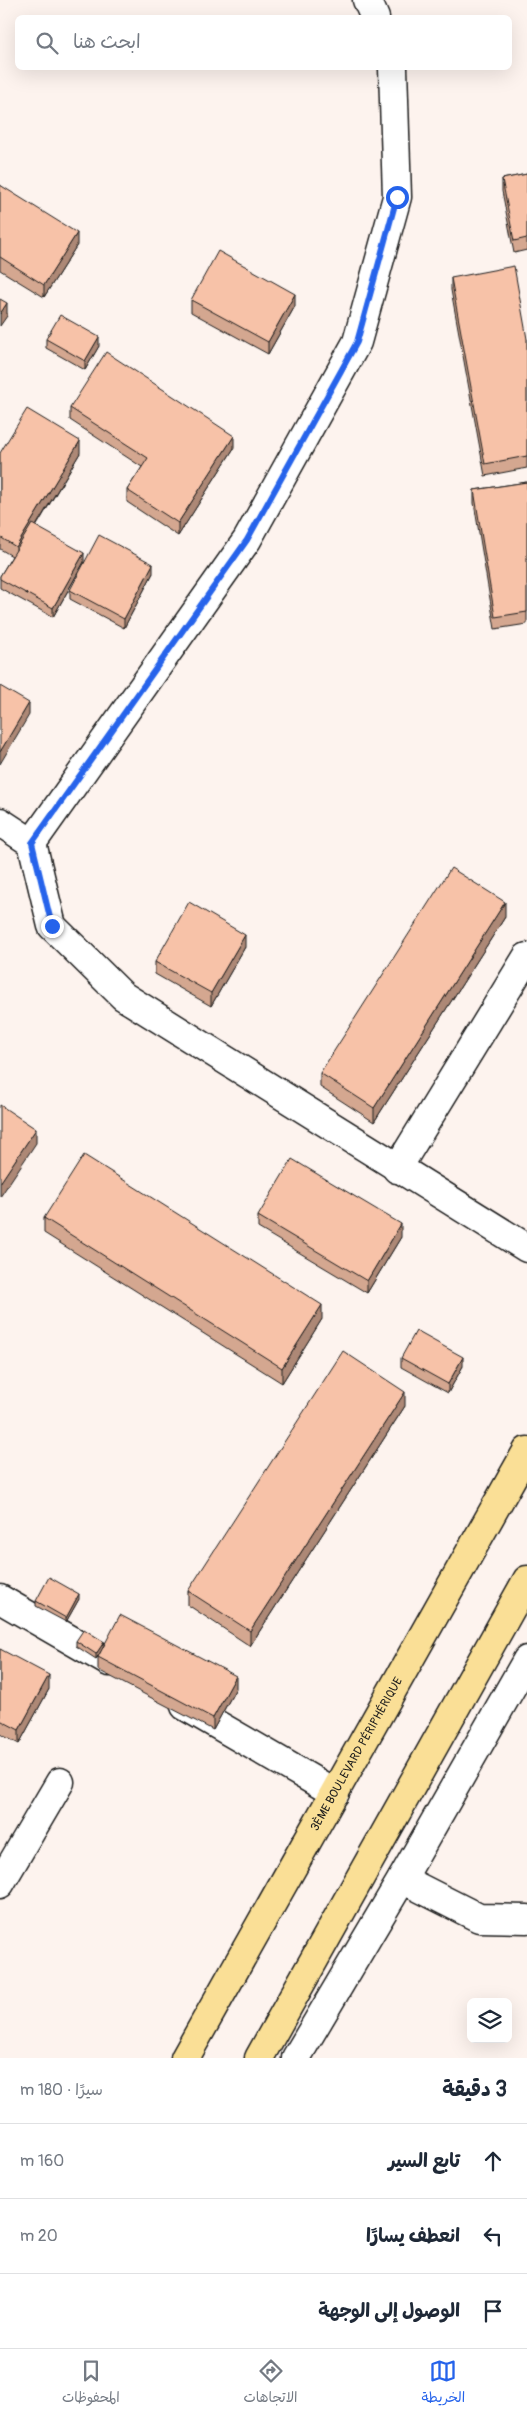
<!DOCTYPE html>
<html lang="ar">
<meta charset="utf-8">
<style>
body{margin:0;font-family:Pangolin,"Playpen Sans Arabic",sans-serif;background:#f2f2f3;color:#1f2937;direction:rtl}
.controls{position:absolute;right:15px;bottom:15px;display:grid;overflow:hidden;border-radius:8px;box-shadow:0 5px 20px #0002}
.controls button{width:45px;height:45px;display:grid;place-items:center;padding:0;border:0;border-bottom:1px solid #e0e1e3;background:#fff;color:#1f2937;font:25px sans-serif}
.stop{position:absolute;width:15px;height:15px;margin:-11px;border:4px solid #2563eb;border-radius:50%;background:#fff}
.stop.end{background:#2563eb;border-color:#fff;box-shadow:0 1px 5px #0008}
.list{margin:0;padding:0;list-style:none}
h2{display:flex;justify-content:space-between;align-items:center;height:65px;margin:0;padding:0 20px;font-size:21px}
h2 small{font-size:16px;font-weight:400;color:#747a83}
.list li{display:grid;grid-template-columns:32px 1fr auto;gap:15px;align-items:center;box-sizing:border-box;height:75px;padding:0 20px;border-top:1px solid #e0e1e3}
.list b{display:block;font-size:19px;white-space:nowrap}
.list em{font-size:16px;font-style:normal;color:#747a83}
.icon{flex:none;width:28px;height:28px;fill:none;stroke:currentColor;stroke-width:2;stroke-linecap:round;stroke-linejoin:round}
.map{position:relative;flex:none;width:527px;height:2058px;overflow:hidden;direction:ltr}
.search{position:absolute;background:#fff;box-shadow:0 5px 20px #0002;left:15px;right:15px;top:15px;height:55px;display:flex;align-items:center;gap:12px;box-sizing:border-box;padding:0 18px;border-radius:8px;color:#747a83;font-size:19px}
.sheet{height:290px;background:#fff}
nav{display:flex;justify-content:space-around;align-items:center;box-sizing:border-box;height:70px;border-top:1px solid #e0e1e3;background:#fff;font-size:14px;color:#747a83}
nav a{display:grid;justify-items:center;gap:2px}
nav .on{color:#2563eb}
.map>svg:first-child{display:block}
</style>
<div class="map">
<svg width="527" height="2058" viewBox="0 0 527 2058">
<rect width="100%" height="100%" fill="#fdf3ee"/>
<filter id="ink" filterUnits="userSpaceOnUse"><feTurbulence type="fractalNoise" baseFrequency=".02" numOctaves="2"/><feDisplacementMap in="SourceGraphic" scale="10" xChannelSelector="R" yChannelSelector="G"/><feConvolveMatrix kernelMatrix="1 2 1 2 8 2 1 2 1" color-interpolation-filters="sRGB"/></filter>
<g filter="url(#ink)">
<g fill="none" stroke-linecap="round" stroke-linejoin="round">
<g stroke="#1c1c1c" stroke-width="31">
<g id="minor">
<polyline points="367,0 375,18"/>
<polyline points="0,822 32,843 52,926 123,996 527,1248"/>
<polyline points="32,843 247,540 357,342 397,197 393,68"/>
<polyline points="397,1169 527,957"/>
<polyline points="0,1599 109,1662"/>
<polyline points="185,1706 335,1793"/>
<polyline points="402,1879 479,1918 527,1919"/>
<polyline points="0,1884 60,1782"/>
<polyline points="296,2058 402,1879 527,1660"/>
</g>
</g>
<g stroke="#1c1c1c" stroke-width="31">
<g id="highway">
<path id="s1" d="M185,2058l342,-607"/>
<polyline points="259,2058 527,1580"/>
</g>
</g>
<use href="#minor" stroke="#fff" stroke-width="28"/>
<use href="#highway" stroke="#fadf96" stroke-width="28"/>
</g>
<g fill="#d4a790" stroke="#1c1c1c">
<polygon points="527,174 527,250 514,253 502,191 502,179"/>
<polygon points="0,185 77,245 44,297 0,270"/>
<polygon points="451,278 527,339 527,468 485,476 451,290"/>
<polygon points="191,300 295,306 268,354 191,312"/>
<polygon points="46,339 99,346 85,370 46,348"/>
<polygon points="70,408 234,448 178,536 127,502 127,490 142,467 70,420"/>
<polygon points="0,453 80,453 36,527 84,562 53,617 0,588 0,576 12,556 0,549"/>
<polygon points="527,482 527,624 495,629 474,503 474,490"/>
<polygon points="153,573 124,628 70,599 70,590"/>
<polygon points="505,917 374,1122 320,1087 320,1073"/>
<polygon points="245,947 211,1006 155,974 155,962"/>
<polygon points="258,1216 401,1237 367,1293 258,1228"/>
<polygon points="44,1218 322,1319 282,1383 44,1233"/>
<polygon points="401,1358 463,1366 448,1393 401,1367"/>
<polygon points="405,1406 250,1646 188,1605 188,1591"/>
<polygon points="79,1599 66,1622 36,1606 36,1601"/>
<polygon points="76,1641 104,1646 236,1688 213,1730 98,1670 98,1657 101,1652 96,1659 76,1646"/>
<polygon points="0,1649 49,1689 19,1744 0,1734"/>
</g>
<g fill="#ad8876" stroke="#1c1c1c">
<polygon points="77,233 77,245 44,297 44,285"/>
<polygon points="295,294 295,306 268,354 268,342"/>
<polygon points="7,303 7,316 0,326 0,314"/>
<polygon points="99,337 99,346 85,370 85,361"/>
<polygon points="234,436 234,448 178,536 178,523"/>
<polygon points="80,441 80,453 16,559 16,547"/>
<polygon points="84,553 84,562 53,617 53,608"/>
<polygon points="153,564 153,573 124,628 124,619"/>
<polygon points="29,703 29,715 0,764 0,752"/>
<polygon points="505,902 505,917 374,1122 374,1108"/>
<polygon points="245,935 245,947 211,1006 211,993"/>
<polygon points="36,1129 36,1143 0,1197 0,1183"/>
<polygon points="401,1224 401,1237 367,1293 367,1281"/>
<polygon points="322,1305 322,1319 282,1383 282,1368"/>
<polygon points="463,1357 463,1366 448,1393 448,1384"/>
<polygon points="405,1392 405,1406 250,1646 250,1631"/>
<polygon points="79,1594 79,1599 66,1622 66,1618"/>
<polygon points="104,1642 104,1647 96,1659 96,1654"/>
<polygon points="49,1675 49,1689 19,1744 19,1730"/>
<polygon points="236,1676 236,1688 213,1730 213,1718"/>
</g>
<g fill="#f7c2a8" stroke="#1c1c1c">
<polygon points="527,174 527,238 514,241 502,179"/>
<polygon points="0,185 77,233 44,285 0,257"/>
<polygon points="218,251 295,294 268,342 191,300"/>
<polygon points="514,266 527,339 527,456 485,464 451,278"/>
<polygon points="0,299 7,303 0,314"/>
<polygon points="60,315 99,337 85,361 46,339"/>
<polygon points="106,352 234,436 178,523 127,490 148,458 70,408"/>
<polygon points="27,409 80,441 16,547 0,537 0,453"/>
<polygon points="527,482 527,612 495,617 474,490"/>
<polygon points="32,524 84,553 53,608 0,579 0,576"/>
<polygon points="99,535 153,564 124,619 70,590"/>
<polygon points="0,686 29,703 0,752"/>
<polygon points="451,868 505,902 374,1108 320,1073"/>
<polygon points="189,902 245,935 211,993 155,962"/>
<polygon points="0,1105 36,1129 0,1183"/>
<polygon points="84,1155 322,1305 282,1368 44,1218"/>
<polygon points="292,1159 401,1224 367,1281 258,1216"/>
<polygon points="416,1331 463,1357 448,1384 401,1358"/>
<polygon points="343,1351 405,1392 250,1631 188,1591"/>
<polygon points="49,1577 79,1594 66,1618 36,1601"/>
<polygon points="120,1615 236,1676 213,1718 98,1657"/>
<polygon points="84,1629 104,1642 96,1654 76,1641"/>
<polygon points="0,1649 49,1675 19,1730 0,1720"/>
</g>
</g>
<g fill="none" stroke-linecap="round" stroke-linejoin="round" filter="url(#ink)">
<polyline stroke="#2563eb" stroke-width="6" points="52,926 32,843 247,540 357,342 397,197"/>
</g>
<g text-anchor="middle" stroke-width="4" stroke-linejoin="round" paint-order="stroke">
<g font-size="12" fill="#1c1c1c" stroke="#fff">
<text dy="4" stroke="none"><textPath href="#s1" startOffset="349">3ÈME BOULEVARD PÉRIPHÉRIQUE</textPath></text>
</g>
</g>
</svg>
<div class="controls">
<button><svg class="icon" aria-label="layers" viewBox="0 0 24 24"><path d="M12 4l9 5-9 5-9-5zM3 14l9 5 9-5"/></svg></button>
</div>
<div class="stop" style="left:397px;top:197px"></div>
<div class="stop end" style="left:52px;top:926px"></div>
<div class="search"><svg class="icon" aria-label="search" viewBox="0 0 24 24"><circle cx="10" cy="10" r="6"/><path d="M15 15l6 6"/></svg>ابحث هنا</div>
</div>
<section class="sheet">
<h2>3 دقيقة<small>سيرًا · 180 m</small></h2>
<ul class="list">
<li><svg class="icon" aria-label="ahead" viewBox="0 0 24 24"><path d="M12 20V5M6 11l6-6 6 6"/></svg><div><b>تابع السير</b></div><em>160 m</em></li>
<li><svg class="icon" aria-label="left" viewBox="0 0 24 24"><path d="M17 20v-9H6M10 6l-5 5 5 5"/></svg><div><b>انعطف يسارًا</b></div><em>20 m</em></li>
<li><svg class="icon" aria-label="arrive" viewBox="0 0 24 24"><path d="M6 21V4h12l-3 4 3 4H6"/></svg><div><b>الوصول إلى الوجهة</b></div></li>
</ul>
</section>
<nav>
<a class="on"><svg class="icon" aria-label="map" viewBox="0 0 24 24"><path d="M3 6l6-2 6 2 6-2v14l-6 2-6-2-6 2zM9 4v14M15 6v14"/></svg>الخريطة</a>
<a><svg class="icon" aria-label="directions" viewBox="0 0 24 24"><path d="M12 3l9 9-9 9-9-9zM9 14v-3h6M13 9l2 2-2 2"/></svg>الاتجاهات</a>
<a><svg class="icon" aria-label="saved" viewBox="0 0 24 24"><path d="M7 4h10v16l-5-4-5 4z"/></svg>المحفوظات</a>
</nav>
